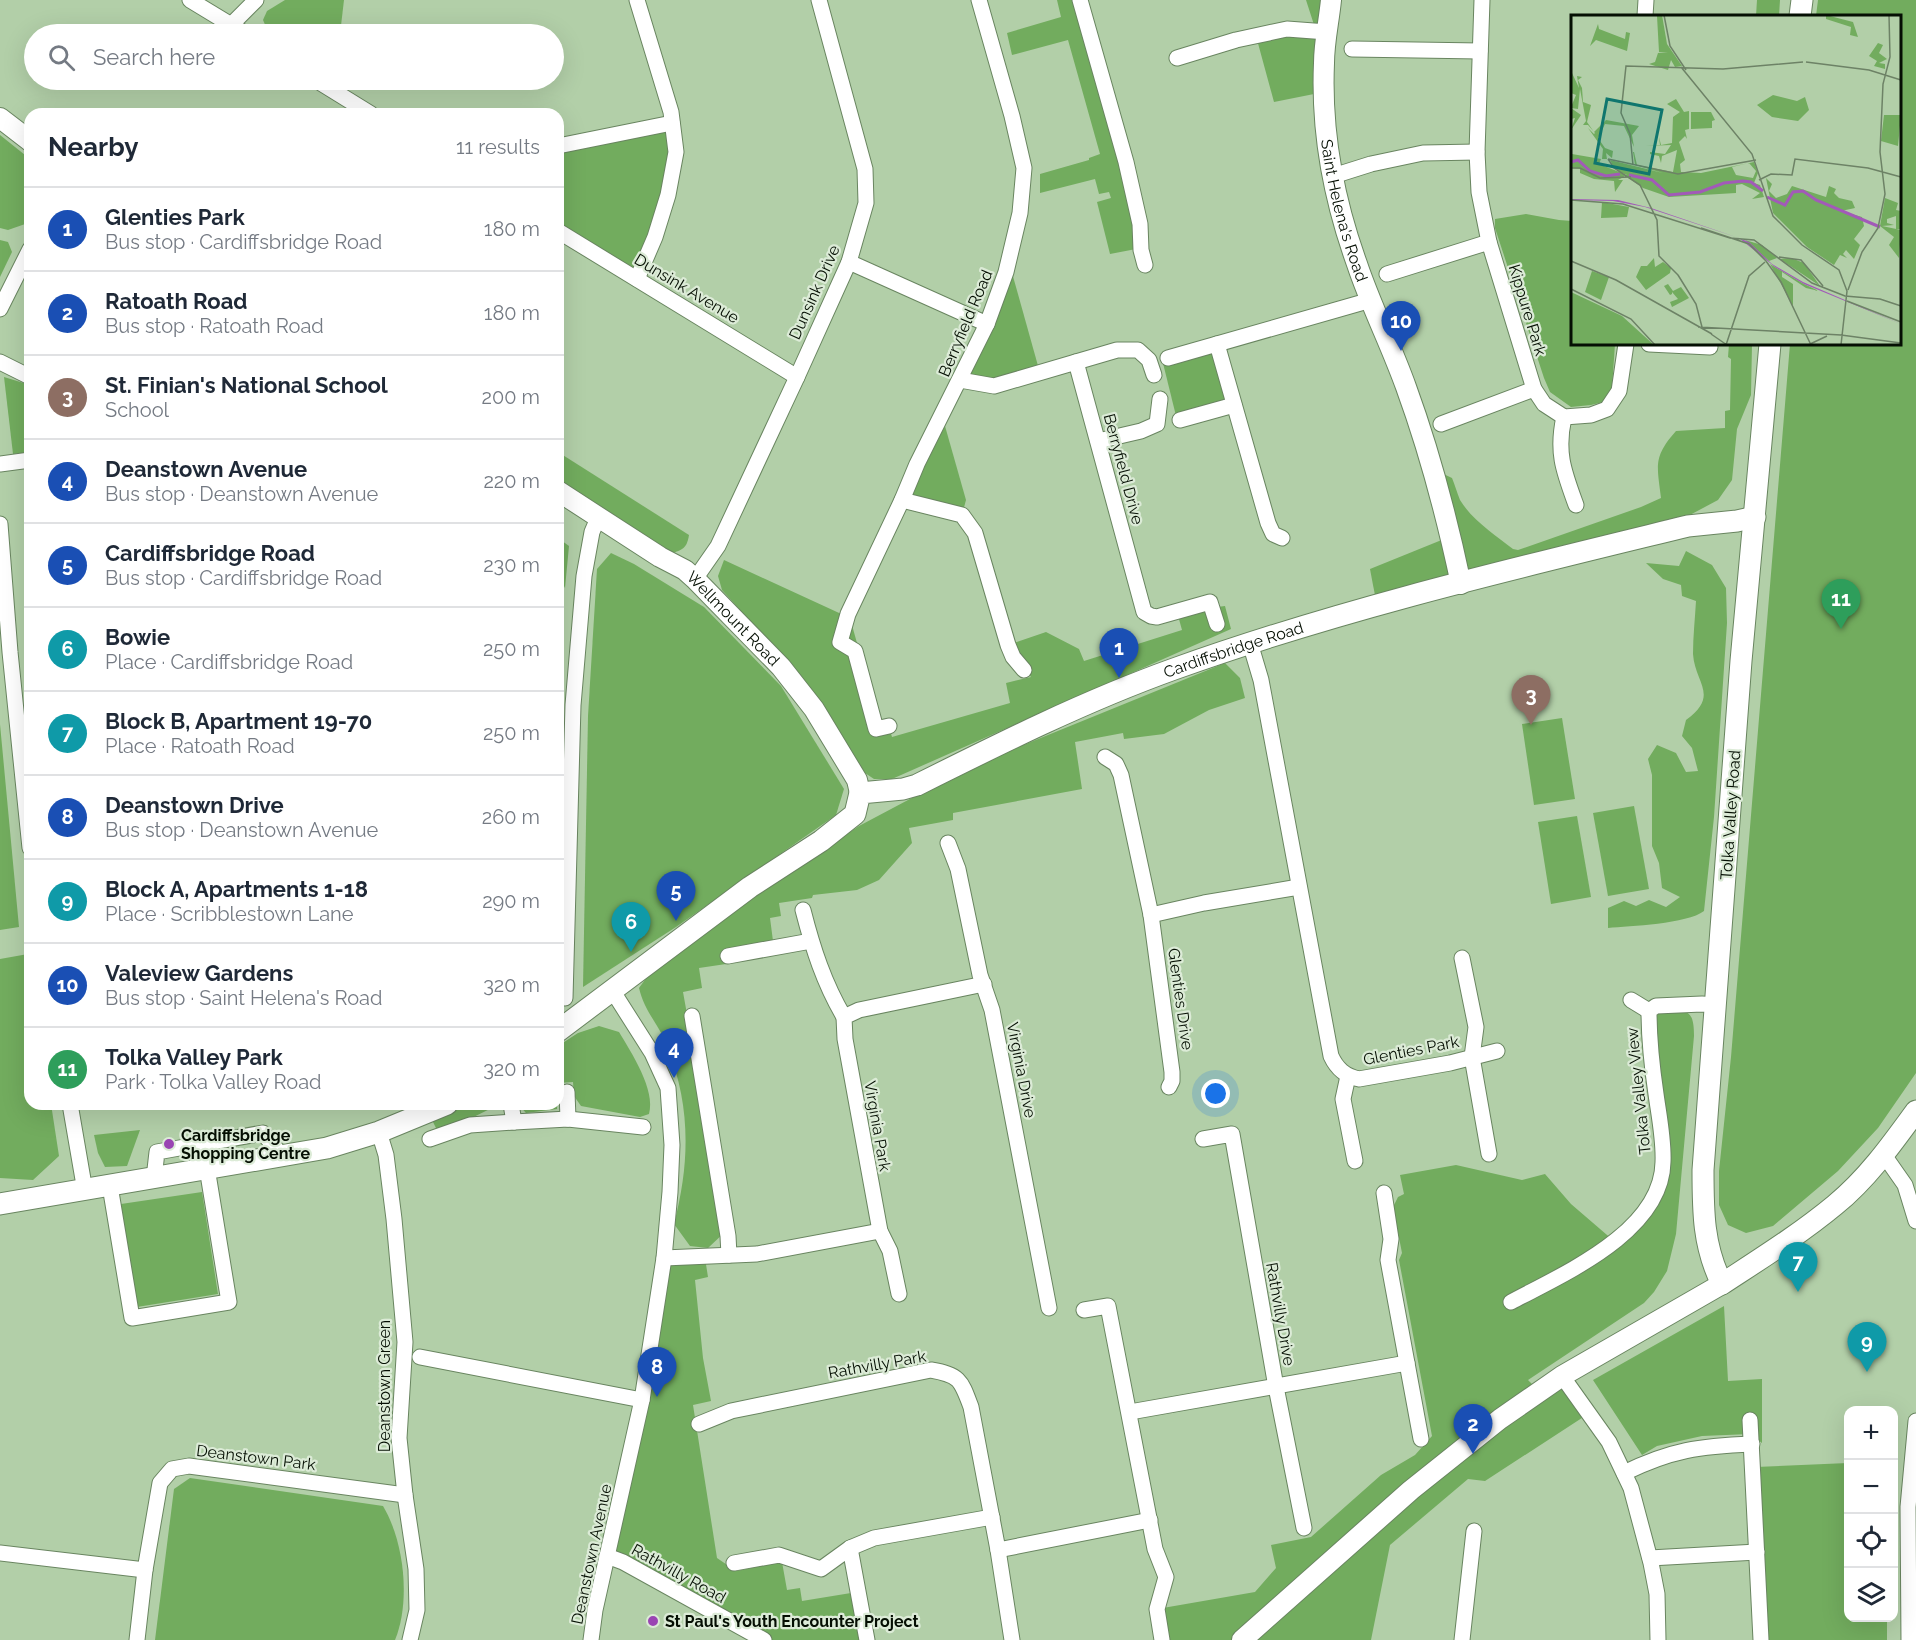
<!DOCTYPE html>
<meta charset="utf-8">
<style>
body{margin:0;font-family:Raleway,sans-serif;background:#f6f6f7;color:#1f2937}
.controls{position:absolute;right:18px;bottom:18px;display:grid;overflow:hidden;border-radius:12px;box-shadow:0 6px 24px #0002}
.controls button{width:54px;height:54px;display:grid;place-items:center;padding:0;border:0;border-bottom:2px solid #e0e1e3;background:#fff;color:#1f2937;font:30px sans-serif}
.you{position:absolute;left:1216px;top:1094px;width:21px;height:21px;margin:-15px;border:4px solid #fff;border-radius:50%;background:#1a73e8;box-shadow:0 0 0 9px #1a73e833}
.badge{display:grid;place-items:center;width:39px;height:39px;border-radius:50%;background:#7c3aed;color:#fff;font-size:20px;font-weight:700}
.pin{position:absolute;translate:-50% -50px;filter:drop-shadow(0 2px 3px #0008)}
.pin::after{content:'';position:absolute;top:32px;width:21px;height:18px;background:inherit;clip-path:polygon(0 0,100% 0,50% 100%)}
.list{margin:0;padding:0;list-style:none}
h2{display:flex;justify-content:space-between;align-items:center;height:78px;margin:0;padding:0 24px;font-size:26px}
h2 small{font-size:20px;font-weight:400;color:#747a83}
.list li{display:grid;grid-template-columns:39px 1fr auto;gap:18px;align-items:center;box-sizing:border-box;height:84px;padding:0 24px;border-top:2px solid #e0e1e3}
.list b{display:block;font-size:22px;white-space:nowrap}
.list p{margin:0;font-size:20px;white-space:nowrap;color:#747a83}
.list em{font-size:20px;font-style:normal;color:#747a83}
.icon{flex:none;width:33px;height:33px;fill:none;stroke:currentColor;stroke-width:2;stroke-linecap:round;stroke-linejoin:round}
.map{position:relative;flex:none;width:1916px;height:1640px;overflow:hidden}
.search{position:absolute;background:#fff;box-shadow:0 6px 24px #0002;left:24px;top:24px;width:540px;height:66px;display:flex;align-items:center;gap:15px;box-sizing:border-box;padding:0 21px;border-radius:33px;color:#747a83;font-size:22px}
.panel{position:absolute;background:#fff;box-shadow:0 6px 24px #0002;left:24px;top:108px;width:540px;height:1002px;border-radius:18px}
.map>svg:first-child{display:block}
</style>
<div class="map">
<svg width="1916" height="1640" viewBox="0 0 1916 1640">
<rect width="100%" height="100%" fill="#b2cfa8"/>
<g fill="#72ac5e">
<polygon points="285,0 344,0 340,34 278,34 266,27 263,20 267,11"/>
<polygon points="1057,0 1075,0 1123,175 1136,231 1136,249 1110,254 1097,202 1111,198 1109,192 1099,194 1095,179 1040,193 1040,174 1089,160 1089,158 1100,154 1068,40 1012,55 1007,33 1061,17"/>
<polygon points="1306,0 1331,0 1324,92 1274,102 1256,36 1316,31"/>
<polygon points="1757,0 1780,0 1779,16 1756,16"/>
<polygon points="1818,0 1916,0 1916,1073 1878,1128 1838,1171 1773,1226 1746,1233 1728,1225 1719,1205 1719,1171 1731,1057 1790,344 1900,344 1900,16 1816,16"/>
<polygon points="672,123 675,152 637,278 558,229 558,146"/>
<polygon points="0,135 30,159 30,219 28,223 8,230 0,228"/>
<polygon points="1526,214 1559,220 1572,221 1572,344 1615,344 1612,388 1603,402 1591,405 1571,407 1550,392 1544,378 1495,228 1495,219"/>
<polygon points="0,240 8,242 12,252 0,277"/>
<polygon points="1009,262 1040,373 994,385 961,380"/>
<path d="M1729,344h23l-1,51 -14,34 -5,51 -14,20 -30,16 -226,66 -29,-113 19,9c3,7 5,15 8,22 12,20 35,35 53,49l5,1 123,-43 20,-9c-4,-33 -8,-41 15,-67l49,-3v-17l5,-1 1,-51 -3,-2z"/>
<polygon points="1217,346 1234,405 1177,420 1162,359"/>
<polygon points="4,377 30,385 30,452 13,454"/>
<polygon points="943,419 966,500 962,515 905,499"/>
<path d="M558,452l131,83c-2,12 -5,14 -16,18l-115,-74z"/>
<polygon points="1449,537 1461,583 1377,606 1370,569"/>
<polygon points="558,538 569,546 565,588 558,574"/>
<path d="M1686,551l26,14 14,23 1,35 -13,194 -10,94c-17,13 -74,15 -96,17v-20l16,-7 12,5 13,-6 17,7 14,-10 -18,-9 -3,-25 -7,-17v-71l-4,-16 9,-14 19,8 10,19 12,-1 -6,-23 -10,-12 4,-16c34,-25 9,-36 7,-66 0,-18 2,-35 3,-53l-14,-5 -1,-11 -18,-6 -17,-16 33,3z"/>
<polygon points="611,553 634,564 704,607 781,686 844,789 836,815 676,927 583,987 588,716 597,569"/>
<polygon points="724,560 850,618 881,729 889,727 892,737 1010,703 1006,683 1031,677 1014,656 1008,645 1046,632 1079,649 1084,661 1182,630 1177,612 1225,606 1231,629 892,779 874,779 862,771 806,683 722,590 718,576"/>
<path d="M1225,663l15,15 5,20 -36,12 -45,24 -40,5 -1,-6 -48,9 7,47 -129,24v7l-44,8 3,15 -33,37 -22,10 -44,5 -1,3 -33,5 2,13 -11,2 3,23 -50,10 3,13 -27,4 3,20 -19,4 43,239 -18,17 -18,-2 -16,-22c16,-62 17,-118 -7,-178 -8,-22 -22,-33 -28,-58l19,-26 201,-136 115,-61z"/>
<polygon points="1562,718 1575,799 1534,805 1522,724"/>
<polygon points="0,724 19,927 0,930"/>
<polygon points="1634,806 1649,889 1608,896 1593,813"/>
<polygon points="1577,816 1591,897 1551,904 1538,822"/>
<polygon points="28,954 30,968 30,1104 51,1104 59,1156 33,1180 0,1178 0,959"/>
<path d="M1663,1009c25,1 31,1 31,27l-18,198 -9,37 -13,21 -10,11 -116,77 13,13 22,-15 25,36 -103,67 -17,-2 -78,66 -19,95h-209l-5,-31 98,-17 21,-24 -5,-23 40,-8 70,-62 34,-20 17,-19 -33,-176 3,-7 -9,-46 5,-10 6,-3 -4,-19 56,-10 66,15 23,-6 26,30 43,37 44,-51 -4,-162 2,-12z"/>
<path d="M599,1026l20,6c12,20 37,58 30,82l-9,3 -59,-11 -7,-10 -1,-14 -14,1 -1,13v-50l20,-13z"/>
<polygon points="459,1104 500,1104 439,1134 431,1118"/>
<polygon points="518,1104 557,1104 557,1109 526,1113"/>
<polygon points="140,1130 127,1166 105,1167 98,1153 94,1135"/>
<polygon points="202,1192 218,1294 137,1307 121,1204"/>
<polygon points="705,1258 708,1277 695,1280 703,1358 711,1401 693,1405 717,1558 736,1571 782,1562 787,1590 800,1588 802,1601 851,1593 860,1640 765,1640 608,1555 665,1259"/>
<polygon points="1724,1306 1728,1381 1762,1379 1762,1443 1750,1434 1702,1436 1657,1446 1642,1455 1593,1380"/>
<polygon points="1848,1463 1848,1618 1887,1618 1887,1640 1769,1640 1768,1636 1762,1634 1756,1467"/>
<path d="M190,1478l193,28c21,35 28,95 12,134h-240l19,-151z"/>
</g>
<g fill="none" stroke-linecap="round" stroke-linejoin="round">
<g stroke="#698560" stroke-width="17">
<g id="minor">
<polyline points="190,0 246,34"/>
<polyline points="637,0 671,112 676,152 668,195 655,237 637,279"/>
<polyline points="1080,0 1126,162 1140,224 1141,250 1145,265"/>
<polyline points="1482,0 1477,152 1479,192 1489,242 1534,389 1544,404 1564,417 1591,415 1607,409 1619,391 1626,344"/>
<polyline points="1645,16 1646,0"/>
<polyline points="231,25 256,0"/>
<polyline points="1352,49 1480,51"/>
<polyline points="1177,58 1236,40 1287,29 1327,32"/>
<polyline points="316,80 371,114"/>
<polyline points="558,146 672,123"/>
<polyline points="1333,176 1371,164 1423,153 1477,152"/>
<polyline points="558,231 797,377"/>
<polyline points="849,262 987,324"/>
<polyline points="1387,274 1489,242"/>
<polyline points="0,309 30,249"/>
<polyline points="1217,344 1268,523 1273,534 1282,538"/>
<polyline points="1649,344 1710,347"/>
<polyline points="1168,358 1371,300"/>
<polyline points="0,362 30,377"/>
<polyline points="1076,362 1117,350 1138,350 1149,360 1154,375"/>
<polyline points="960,380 994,386 1076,362 1144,612 1151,616 1157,617 1210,602 1217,624"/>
<path d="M1564,417c-8,36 0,55 12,88"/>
<polyline points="1180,420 1234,405"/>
<polyline points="1441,424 1534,389"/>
<polyline points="1098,441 1141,431 1157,424 1160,399"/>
<polyline points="0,464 30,460"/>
<polyline points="902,500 962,515 975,533 1008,645 1013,657 1024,670"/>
<polyline points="0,524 10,652 30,848"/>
<polyline points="695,579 718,546 797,377 849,262 866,203 865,169 819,0"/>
<path d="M1250,643l11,37 70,376c6,13 14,20 28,23l91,-16 47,-12"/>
<polyline points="889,726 876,729 855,651 840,642 848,614 902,500 917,464 987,324 1006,272 1020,213 1024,168 1012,116 979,0"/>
<polyline points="1105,757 1116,764 1121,775 1151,915 1172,1072 1172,1081 1169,1087"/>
<polyline points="948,843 958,869 980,975 992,1010 1049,1308"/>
<path d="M803,910c10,39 21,73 41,107"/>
<polyline points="1151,915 1204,903 1299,887"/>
<polyline points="728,956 811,941"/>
<polyline points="1462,958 1476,1027 1472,1057 1489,1154"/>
<polyline points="565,998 573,705 584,576 592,532 598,518"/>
<polyline points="1631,1000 1649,1011"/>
<polyline points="692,1016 728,1236 729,1255"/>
<polyline points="1348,1076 1343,1099 1355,1161"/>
<polyline points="567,1092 568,1119"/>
<polyline points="70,1104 85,1191"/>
<polyline points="511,1104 514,1122"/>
<polyline points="379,1132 386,1155 394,1219 405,1342 399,1438 405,1495 416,1569 417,1610 410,1640"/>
<polyline points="430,1139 470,1125 514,1122 568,1119 643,1127"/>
<polyline points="1203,1139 1232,1134 1276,1387 1304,1528"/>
<polyline points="1884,1155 1905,1185 1916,1221"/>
<polyline points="154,1178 157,1152 263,1133 282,1156"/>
<polyline points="110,1186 132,1318 229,1302 207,1168"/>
<polyline points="1384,1193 1391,1239 1388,1260 1421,1439"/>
<polyline points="664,1258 757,1254 880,1231"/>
<polyline points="899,1294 890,1251 880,1231 845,1039 844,1017 859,1010 984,984"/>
<path d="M1511,1302c52,-28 151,-70 152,-140 1,-22 -4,-46 -7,-68 -4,-27 -7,-55 -7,-83l7,-5 46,-2 13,1"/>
<polyline points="1084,1310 1108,1306 1155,1549 1166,1577 1157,1609 1162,1640"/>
<polyline points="420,1357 642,1400"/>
<polyline points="1562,1376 1609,1442 1631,1488 1651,1563 1657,1594 1658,1640"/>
<polyline points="1130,1412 1407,1363"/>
<polyline points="1750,1420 1761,1640"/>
<path d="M699,1424l32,-13 200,-41c29,5 30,10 40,37l27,143 14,90"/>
<path d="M1624,1473c47,-23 76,-27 128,-29"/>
<polyline points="850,1548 867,1640"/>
<polyline points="998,1550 1150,1520"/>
<polyline points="0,1553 145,1570"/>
<polyline points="607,1556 623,1562 764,1640"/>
<polyline points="1650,1558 1757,1552"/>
<polyline points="734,1563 779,1555 821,1569 850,1548 874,1538 992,1517"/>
<polyline points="137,1640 145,1570 160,1483 172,1469 189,1466 405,1495"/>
<polyline points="591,1640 595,1610 642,1400 664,1258 670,1192 672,1145 668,1088 652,1053 612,990"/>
<polyline points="1462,1640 1474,1531"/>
<polyline points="1909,1640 1908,1507 1916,1421"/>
</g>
</g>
<g stroke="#698560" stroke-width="22">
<g id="tertiary">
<path id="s1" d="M1331,0c-2,21 -7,42 -7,63 -3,68 10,137 33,201 14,42 34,81 49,123 23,63 41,131 55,197"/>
<polyline points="0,118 30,141"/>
<path id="s2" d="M558,491l102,66 25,13 10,9 86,88 33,42 43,71 3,13"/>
<polyline points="1242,1640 1411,1490 1500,1419 1562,1376 1722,1284"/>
</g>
</g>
<g stroke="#698560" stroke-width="23">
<g id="secondary">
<polyline points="1800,16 1802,0"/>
<path d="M1770,344l-29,317 -38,509c0,41 0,76 19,114 38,-25 78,-50 113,-79 32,-26 57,-61 81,-94"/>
<path id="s3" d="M558,1031l192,-144 71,-46 34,-27 5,-21 43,-4 14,-4c84,-42 168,-84 257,-116 167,-60 342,-101 514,-143l49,-5 18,-4"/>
<polyline points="0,1204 327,1148 379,1132 447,1104"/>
</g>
</g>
<use href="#minor" stroke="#fff" stroke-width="15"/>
<use href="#tertiary" stroke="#fff" stroke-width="20"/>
<use href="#secondary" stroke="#fff" stroke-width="21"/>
</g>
<g fill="#9a45b3" stroke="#dcebd7" stroke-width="2">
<circle cx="169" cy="1144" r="6"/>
<circle cx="653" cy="1621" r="6"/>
</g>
<g text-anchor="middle" stroke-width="4.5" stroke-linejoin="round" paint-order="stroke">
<g font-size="16" fill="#050f03" stroke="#dcebd7">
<text dy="6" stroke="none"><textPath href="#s1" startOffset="213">Saint Helena's Road</textPath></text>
<text transform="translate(687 288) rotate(31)" y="6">Dunsink Avenue</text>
<text transform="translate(814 292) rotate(-66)" y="6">Dunsink Drive</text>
<text transform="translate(1528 310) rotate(73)" y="6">Kippure Park</text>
<text transform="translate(965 323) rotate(-67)" y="6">Berryfield Road</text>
<text transform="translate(1124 469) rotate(75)" y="6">Berryfield Drive</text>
<text dy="6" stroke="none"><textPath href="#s2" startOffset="218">Wellmount Road</textPath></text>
<text dy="6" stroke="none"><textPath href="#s3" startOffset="792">Cardiffsbridge Road</textPath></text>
<text transform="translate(1730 815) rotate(-86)" y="6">Tolka Valley Road</text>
<text transform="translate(1181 999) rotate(82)" y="6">Glenties Drive</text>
<text transform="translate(1411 1050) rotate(-11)" y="6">Glenties Park</text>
<text transform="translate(1022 1070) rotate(79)" y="6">Virginia Drive</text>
<text transform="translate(1638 1091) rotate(-96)" y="6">Tolka Valley View</text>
<text transform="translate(878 1126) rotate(80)" y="6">Virginia Park</text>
<text transform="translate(1281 1314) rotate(80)" y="6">Rathvilly Drive</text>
<text transform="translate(877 1364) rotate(-10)" y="6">Rathvilly Park</text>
<text transform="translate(384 1386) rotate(-90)" y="6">Deanstown Green</text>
<text transform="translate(256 1457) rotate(7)" y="6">Deanstown Park</text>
<text transform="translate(591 1554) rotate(-78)" y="6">Deanstown Avenue</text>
<text transform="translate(679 1573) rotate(29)" y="6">Rathvilly Road</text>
</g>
<g font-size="16" font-weight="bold" fill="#050f03" stroke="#dcebd7" text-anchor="start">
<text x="181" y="1141">Cardiffsbridge<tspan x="181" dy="18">Shopping Centre</tspan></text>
<text x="665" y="1627">St Paul's Youth Encounter Project</text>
</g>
</g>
<g transform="translate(1571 15)">
<rect width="330" height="330" fill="#b2cfa8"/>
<path d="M91,0l5,29 15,22 -7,1 -4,-7 -3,10 -19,-6 6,-2 3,-9 10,-1h-9l-2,-36zM255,0l27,7 5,15 -8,-2 1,-8 -25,-8zM27,9l1,5 26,10 1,-7 4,1 -3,18 -31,-11 -6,6zM307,28l5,2 -4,8 8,6 -8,4 6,1v5l-11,-3 3,-5 -8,-5zM1,58l7,15 -2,-12 5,1 -4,3 4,8 1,14 8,3 -4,17 7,10 12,-12 33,6 -7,9 2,12 -10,-21 -19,-2 -7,14 7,10 8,3 -1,7 -6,-5 1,6h-5l1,-10 -15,-21 6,6 1,-1 -7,-8h-5l3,-4 -6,-32 -2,20 -7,-1 10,7 -10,15 4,-12 -4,1v-12l5,-12 -5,-2zM202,80l24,6 8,-4 4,13 -11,11 -26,-4 -15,-12zM105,84l8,13 5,-1v18l-4,1 2,9 -2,-3 -6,6 6,18 -5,4 1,8 20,1 53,-11 4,11 -4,10 6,2 4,12 -12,2 8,-6 -18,-9 -6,1v8l-67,4 -26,-9 -29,-20 -4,-8 53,13 -28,-8 -2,-13h1l3,13 36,7 4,-22 -15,6 -1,7 -2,-7 -9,-2v-2l15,2 6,-9 -25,1 14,-1 -1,-8 2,8 11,-2 1,-26 7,-5 -13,-8zM178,148l7,8 -3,7 -17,-3 -4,-8zM120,97h20l4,8 -3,1v7l-21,1zM313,100h17l-3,31 -17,-5zM1,139l29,5 -2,5 28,11 -9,5h5l-8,12 -1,-11 -20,-2 -14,-6v-4l-9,-1zM195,163l6,6 -3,7 7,7 11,-4 5,-8 34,11 3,-11 7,3 -2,4 5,5 13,3 3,7 -14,3 21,6 2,9 -10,13 6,6 -6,14 -8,-9 -3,4 4,4 -7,-3 -6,10 -27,-18 -34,-34zM314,183l13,5 -2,7 5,1v18h-5v-13l-9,3v4l7,2 -12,1 19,4 -2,28 -10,-13 5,-8 -14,-11zM31,187l27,5 -2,10 -26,1zM174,225l17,5 15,13 -8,3zM83,243l1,9 8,-5 8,6 -1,5 -24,17 -10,-13 5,-11h6zM220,243l13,5 16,23 -40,-27zM199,249l34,20 15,7 -13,-3 -24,-16v5l11,7v22zM21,256l17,6 -8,23 -16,-8zM97,269l5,7 8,-4 8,11 -17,9 -2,-5 8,-3 -6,-7v2l-2,1 -6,-9zM0,277l51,24 32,29h-83z" fill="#72ac5e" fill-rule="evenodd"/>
<path d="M0,185v-1l47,1 33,8 85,29 13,5 23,22 31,18 98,42 -97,-40 -29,-17 -36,-29 -94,-31 -32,-6z" fill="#a25ab8"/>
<path fill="none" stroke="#a25ab8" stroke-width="3" d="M0,147l7,-2 12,11 16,5 14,-2M58,160l23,5 17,15 31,-3 24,-9 19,-2 8,1 12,9M196,182l18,8 8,-13 10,-1 13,9 64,27"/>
<path fill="none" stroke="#6d8266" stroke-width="1.5" d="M93,0l6,31 16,24M235,47l63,8 32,10M110,52l71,87 21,62 29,29 37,25 8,21 -6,54M37,144l70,15 78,-14M37,144l6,9 26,17 17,35 2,36 19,19M62,150l-3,-31 -9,-21 5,-47 97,3 80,-7M0,153h9l20,10 31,-1M188,165l12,-6 21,1 3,-16 73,9 33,9M0,185l52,4 107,34 24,2 58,43 33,13 35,3 21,7M130,213l48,16 17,17 15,21 30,63M208,242l22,3 22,26M0,246l45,19 96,54M107,260l18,29 6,23M0,274l60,30 24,26M277,275l14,-38 16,-24 7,-34 -5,-42 3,-68 7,-27 -1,-42M276,286l54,21M127,312l143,8 60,8M140,319l16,11M155,330l23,-69 16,-14M237,330l19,-9"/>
<path fill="#0f766e" fill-opacity="0.15" stroke="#0f766e" stroke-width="3" d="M36,84l55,11 -13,64 -54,-11z"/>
<rect width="330" height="330" fill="none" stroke="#050f03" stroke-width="3"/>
</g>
</svg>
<div class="controls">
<button>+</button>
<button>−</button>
<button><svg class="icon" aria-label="locate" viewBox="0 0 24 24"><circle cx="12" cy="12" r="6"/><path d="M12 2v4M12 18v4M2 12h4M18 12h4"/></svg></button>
<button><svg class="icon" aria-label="layers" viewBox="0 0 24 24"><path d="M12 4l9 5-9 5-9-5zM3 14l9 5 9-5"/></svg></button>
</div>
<div class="you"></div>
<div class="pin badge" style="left:1119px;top:678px;background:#1a4fb4">1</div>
<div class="pin badge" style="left:1473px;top:1454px;background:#1a4fb4">2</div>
<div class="pin badge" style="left:1531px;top:725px;background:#8d6e63">3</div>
<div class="pin badge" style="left:674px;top:1078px;background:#1a4fb4">4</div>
<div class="pin badge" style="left:676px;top:921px;background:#1a4fb4">5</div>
<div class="pin badge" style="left:631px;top:952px;background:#0f9aa8">6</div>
<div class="pin badge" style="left:1798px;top:1292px;background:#0f9aa8">7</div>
<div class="pin badge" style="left:657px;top:1397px;background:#1a4fb4">8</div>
<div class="pin badge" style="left:1867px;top:1372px;background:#0f9aa8">9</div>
<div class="pin badge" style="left:1401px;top:351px;background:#1a4fb4">10</div>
<div class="pin badge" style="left:1841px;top:629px;background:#2e9e5b">11</div>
<div class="search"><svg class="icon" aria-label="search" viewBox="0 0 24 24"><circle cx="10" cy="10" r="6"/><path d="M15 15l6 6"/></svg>Search here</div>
<section class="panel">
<h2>Nearby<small>11 results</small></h2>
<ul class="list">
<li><span class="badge" style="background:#1a4fb4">1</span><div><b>Glenties Park</b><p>Bus stop · Cardiffsbridge Road</p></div><em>180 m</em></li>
<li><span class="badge" style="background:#1a4fb4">2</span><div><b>Ratoath Road</b><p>Bus stop · Ratoath Road</p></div><em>180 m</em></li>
<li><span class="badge" style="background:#8d6e63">3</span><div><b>St. Finian's National School</b><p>School</p></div><em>200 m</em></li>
<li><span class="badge" style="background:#1a4fb4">4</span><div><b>Deanstown Avenue</b><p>Bus stop · Deanstown Avenue</p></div><em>220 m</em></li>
<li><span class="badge" style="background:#1a4fb4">5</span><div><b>Cardiffsbridge Road</b><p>Bus stop · Cardiffsbridge Road</p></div><em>230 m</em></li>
<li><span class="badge" style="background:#0f9aa8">6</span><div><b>Bowie</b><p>Place · Cardiffsbridge Road</p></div><em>250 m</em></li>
<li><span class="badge" style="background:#0f9aa8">7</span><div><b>Block B, Apartment 19-70</b><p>Place · Ratoath Road</p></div><em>250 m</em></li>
<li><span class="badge" style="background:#1a4fb4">8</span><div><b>Deanstown Drive</b><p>Bus stop · Deanstown Avenue</p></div><em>260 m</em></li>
<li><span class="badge" style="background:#0f9aa8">9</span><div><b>Block A, Apartments 1-18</b><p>Place · Scribblestown Lane</p></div><em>290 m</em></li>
<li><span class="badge" style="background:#1a4fb4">10</span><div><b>Valeview Gardens</b><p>Bus stop · Saint Helena's Road</p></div><em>320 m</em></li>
<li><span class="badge" style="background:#2e9e5b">11</span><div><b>Tolka Valley Park</b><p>Park · Tolka Valley Road</p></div><em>320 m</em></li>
</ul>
</section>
</div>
